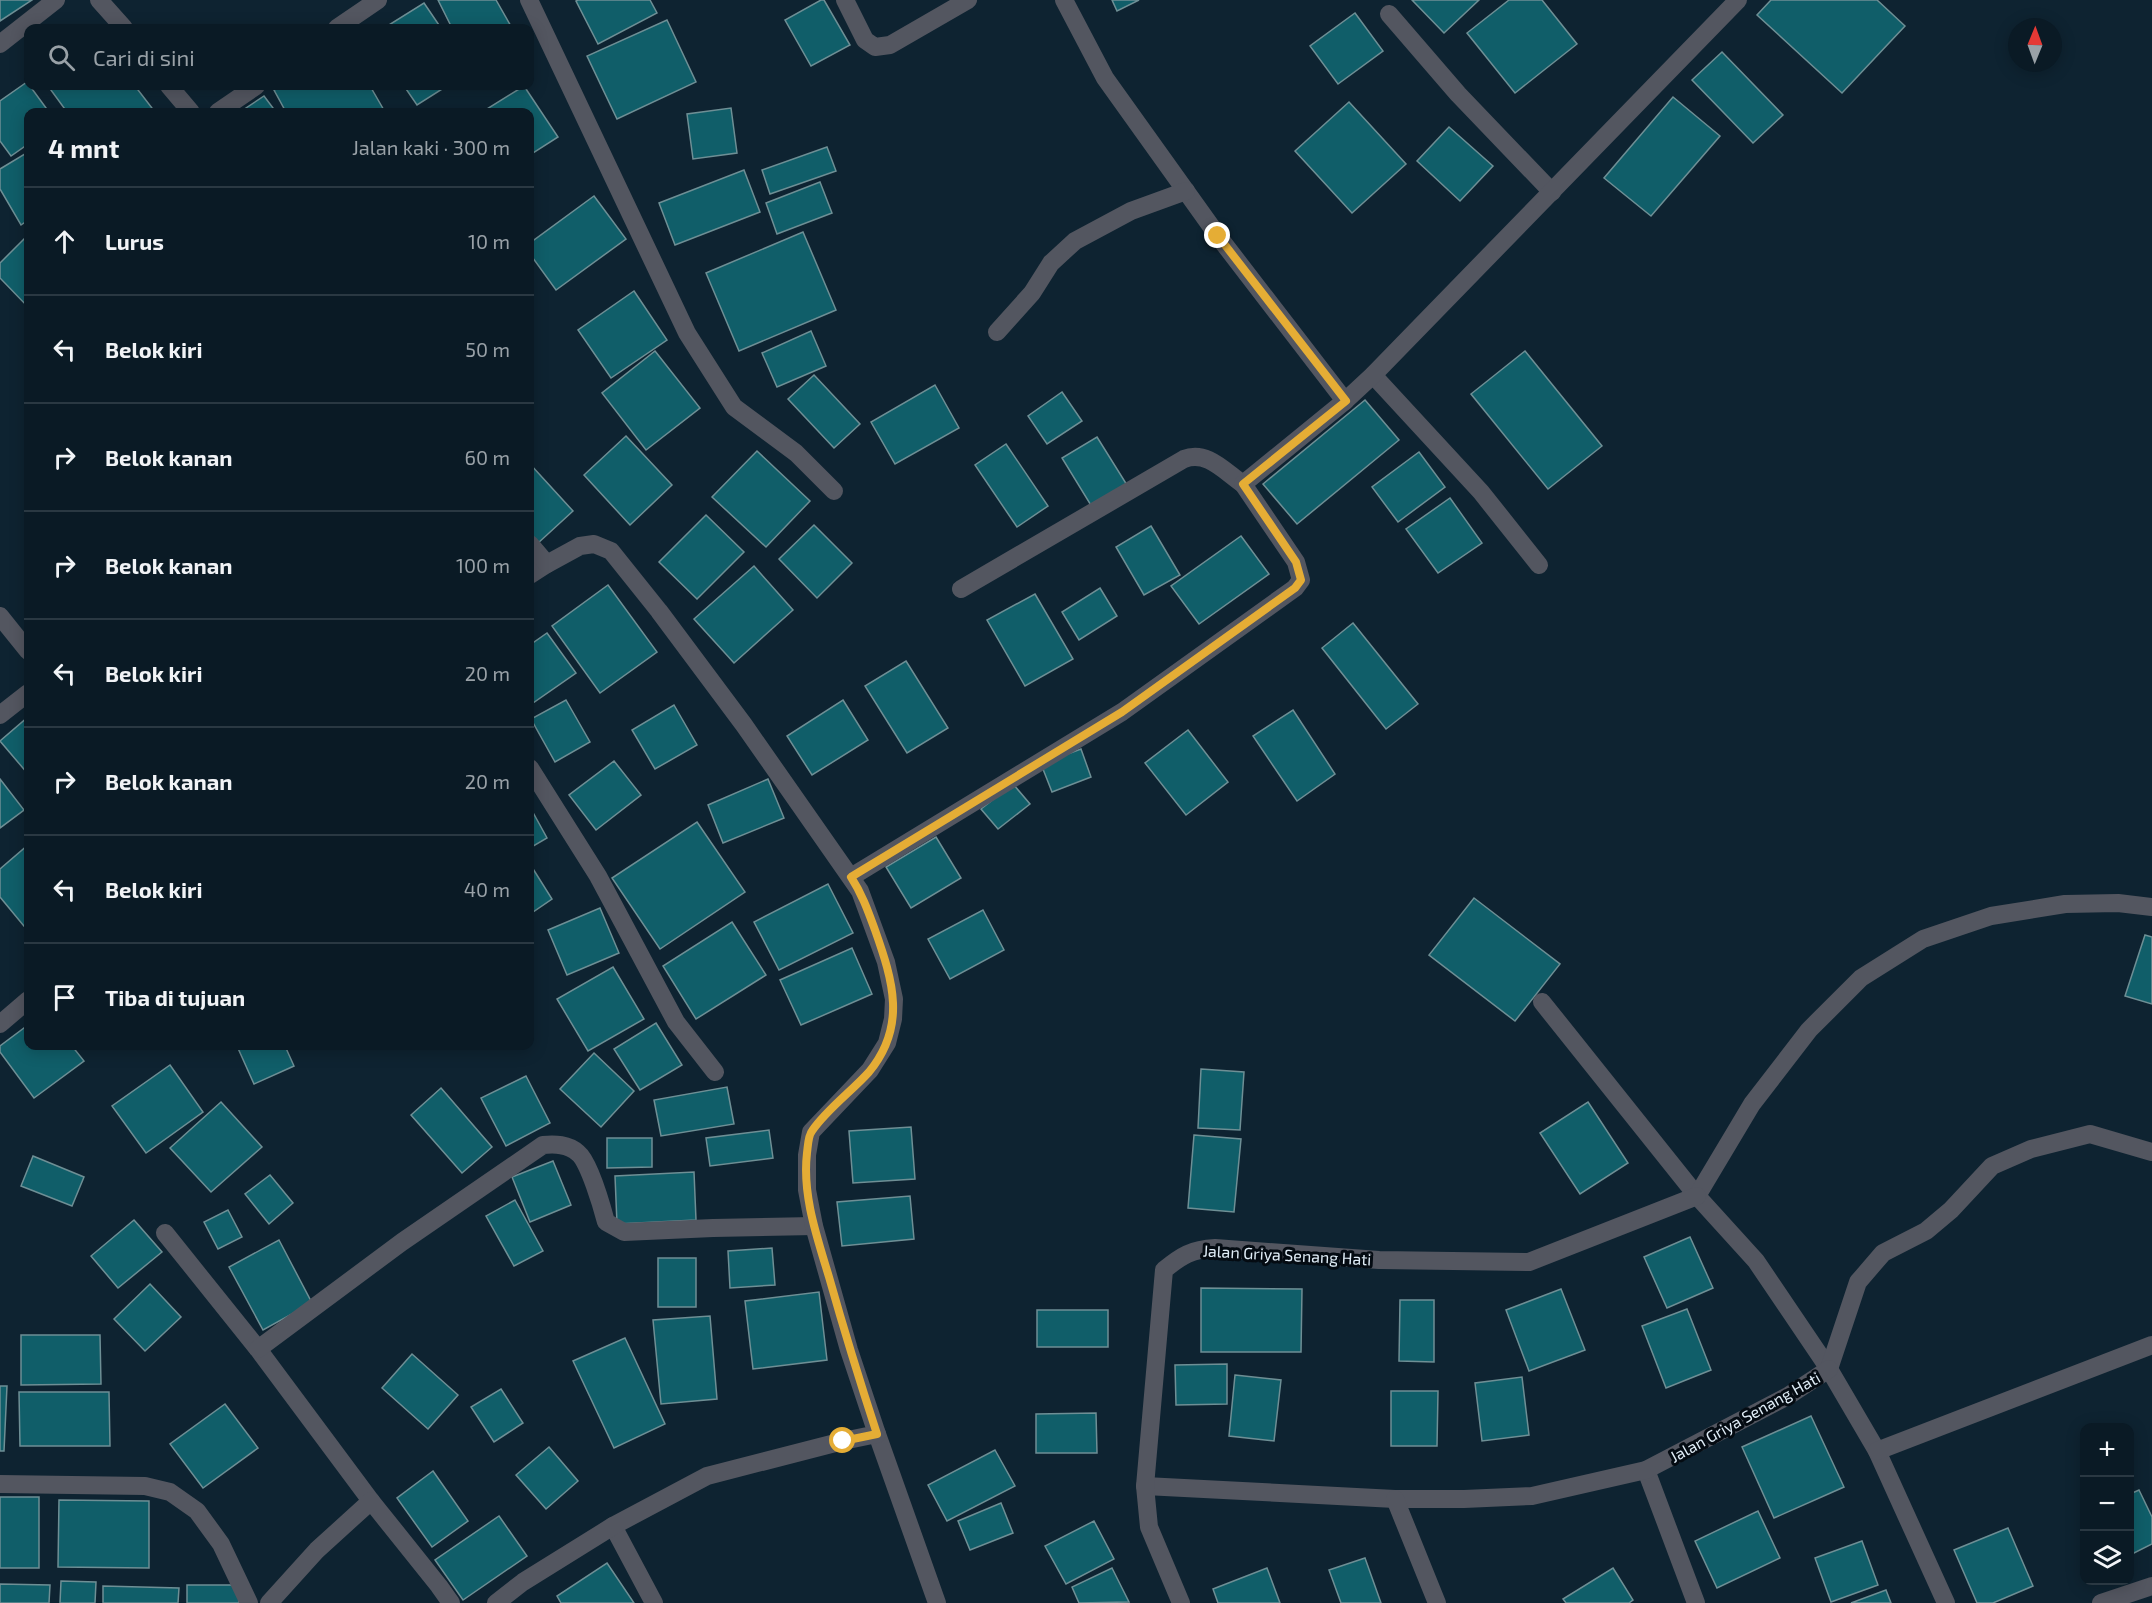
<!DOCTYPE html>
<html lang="id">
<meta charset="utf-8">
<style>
body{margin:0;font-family:"Exo 2",sans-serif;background:#13232d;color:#f1f3f6}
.controls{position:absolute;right:18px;bottom:18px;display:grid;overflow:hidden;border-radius:12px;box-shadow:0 3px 15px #0003}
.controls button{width:54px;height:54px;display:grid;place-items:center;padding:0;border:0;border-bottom:2px solid #2a3842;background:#0a1a25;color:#f1f3f6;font:30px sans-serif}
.compass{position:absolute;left:2008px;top:18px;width:54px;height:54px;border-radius:50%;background:#0a1a25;box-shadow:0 3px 15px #0003;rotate:1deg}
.stop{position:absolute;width:18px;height:18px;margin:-14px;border:4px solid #e5ad35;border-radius:50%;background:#fff}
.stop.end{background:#e5ad35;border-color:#fff;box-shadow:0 2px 6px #0008}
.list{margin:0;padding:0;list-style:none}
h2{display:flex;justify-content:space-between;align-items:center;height:78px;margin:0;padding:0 24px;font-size:26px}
h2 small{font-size:20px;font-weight:400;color:#99a1a7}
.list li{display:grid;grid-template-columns:39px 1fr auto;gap:18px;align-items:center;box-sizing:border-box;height:108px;padding:0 24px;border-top:2px solid #2a3842}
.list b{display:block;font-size:22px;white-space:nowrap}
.list em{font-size:20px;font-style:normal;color:#99a1a7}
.icon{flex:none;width:33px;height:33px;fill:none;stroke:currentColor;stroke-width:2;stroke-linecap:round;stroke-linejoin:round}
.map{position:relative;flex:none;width:2152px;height:1603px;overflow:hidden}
.search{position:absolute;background:#0a1a25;box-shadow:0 3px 15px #0003;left:24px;top:24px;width:510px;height:66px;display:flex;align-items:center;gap:15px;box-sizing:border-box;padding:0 21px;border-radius:12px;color:#99a1a7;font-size:22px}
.panel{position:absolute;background:#0a1a25;box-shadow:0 3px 15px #0003;left:24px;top:108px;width:510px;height:942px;border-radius:12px}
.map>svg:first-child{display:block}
</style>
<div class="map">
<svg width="2152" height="1603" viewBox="0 0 2152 1603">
<rect width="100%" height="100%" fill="#0e2331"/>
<g fill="#105e69" stroke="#6e8f95" stroke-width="1.5">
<polygon points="0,0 32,0 0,21"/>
<polygon points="438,0 496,0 512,28 452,28"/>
<polygon points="578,0 650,0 657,13 598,44 576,1"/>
<polygon points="821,0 824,0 850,45 811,66 785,20"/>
<polygon points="1112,0 1139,0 1117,11"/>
<polygon points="1412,0 1479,0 1444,33"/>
<polygon points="1509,0 1542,0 1577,44 1515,93 1467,33"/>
<polygon points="1771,0 1877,0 1905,26 1842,93 1757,15"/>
<polygon points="424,3 441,28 384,28"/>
<polygon points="1355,13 1383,51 1338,84 1310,46"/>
<polygon points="667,20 696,82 617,119 587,56"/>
<polygon points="1722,52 1783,115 1753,143 1692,80"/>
<polygon points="27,82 49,112 28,112 28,144 11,156 0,141 0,101"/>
<polygon points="48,86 135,86 155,112 67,112"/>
<polygon points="283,86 370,86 385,112 286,112 274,90"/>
<polygon points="404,86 447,86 417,105"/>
<polygon points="524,86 558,137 530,155 530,112 482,112"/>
<polygon points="264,96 276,112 240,112"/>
<polygon points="1673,97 1720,136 1651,216 1604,178"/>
<polygon points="1349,102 1406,164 1352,213 1295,151"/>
<polygon points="731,108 737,153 693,159 687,114"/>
<polygon points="1449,127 1493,166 1460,201 1417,161"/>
<polygon points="827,147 836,171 770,194 762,170"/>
<polygon points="28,152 28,220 21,225 0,189 0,169"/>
<polygon points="744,170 760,212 675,245 659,203"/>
<polygon points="820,182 832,213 777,234 766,203"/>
<polygon points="594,196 626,239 556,290 530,254 530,243"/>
<polygon points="803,232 836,310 739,351 706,273"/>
<polygon points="28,235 28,307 0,278 0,263"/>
<polygon points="634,291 667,340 611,378 578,330"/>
<polygon points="811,331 826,366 777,387 762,353"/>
<polygon points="655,351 700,408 646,450 602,393"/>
<polygon points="1525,351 1602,446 1548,489 1471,394"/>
<polygon points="814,375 860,424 834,448 788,399"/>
<polygon points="935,385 959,428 895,464 871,422"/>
<polygon points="1062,392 1082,421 1047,444 1028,416"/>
<polygon points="1365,400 1399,440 1297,524 1263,484"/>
<polygon points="626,436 672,485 630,525 584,475"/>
<polygon points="1097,437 1127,485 1092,507 1062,458"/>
<polygon points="1006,444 1048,506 1017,527 975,465"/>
<polygon points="757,451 810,501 766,547 712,497"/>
<polygon points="1419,452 1445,487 1398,522 1372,487"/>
<polygon points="530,464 573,511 537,544 530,536"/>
<polygon points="1450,498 1482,543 1438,573 1406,529"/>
<polygon points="706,515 744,552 697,599 659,562"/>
<polygon points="814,525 852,563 817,598 779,559"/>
<polygon points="1151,526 1180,575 1144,595 1116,547"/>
<polygon points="1241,536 1269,574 1199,624 1171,586"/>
<polygon points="754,566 793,610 734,663 694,619"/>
<polygon points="608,585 657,652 600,693 552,626"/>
<polygon points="1100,588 1117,616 1079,640 1062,612"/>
<polygon points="1035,594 1073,659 1025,686 987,620"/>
<polygon points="1353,623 1418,704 1386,729 1322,648"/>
<polygon points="547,633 576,673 530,705 530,645"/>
<polygon points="906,661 948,728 907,753 865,686"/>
<polygon points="566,700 590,742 555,762 531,719"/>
<polygon points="843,700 868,740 812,775 787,736"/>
<polygon points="674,705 697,745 655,769 632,730"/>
<polygon points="1293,710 1335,774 1297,801 1253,736"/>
<polygon points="28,717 28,774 0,741"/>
<polygon points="1188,730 1228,782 1186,815 1145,763"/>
<polygon points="1081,749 1091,777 1052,792 1041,764"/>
<polygon points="614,761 641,795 596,830 569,795"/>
<polygon points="0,779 24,810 0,828"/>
<polygon points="768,779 784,818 723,843 708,805"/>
<polygon points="1013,784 1030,804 998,829 981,809"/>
<polygon points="530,807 547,838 530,848"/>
<polygon points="697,822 745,892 660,949 612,878"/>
<polygon points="936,837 961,878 911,908 886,867"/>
<polygon points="28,845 28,931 0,897 0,869"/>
<polygon points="530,864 552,899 530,914"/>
<polygon points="828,884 853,933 779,970 754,922"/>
<polygon points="1474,898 1560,964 1515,1021 1429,955"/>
<polygon points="600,908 619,953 567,975 548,930"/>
<polygon points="983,910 1004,950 950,979 928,939"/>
<polygon points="732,922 766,975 696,1019 663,966"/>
<polygon points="2145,935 2152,937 2152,1004 2125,996"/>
<polygon points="852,948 872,994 801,1025 780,980"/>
<polygon points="613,967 644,1019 588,1051 557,999"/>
<polygon points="656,1023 682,1065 640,1090 614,1049"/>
<polygon points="28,1025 28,1046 72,1046 84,1061 34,1098 0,1052 0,1046"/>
<polygon points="237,1046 285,1046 294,1066 254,1084"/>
<polygon points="594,1053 634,1091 601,1127 560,1089"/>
<polygon points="170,1065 203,1112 146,1153 112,1106"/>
<polygon points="1201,1069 1244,1072 1240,1130 1198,1128"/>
<polygon points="526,1076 550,1123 506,1146 481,1098"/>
<polygon points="727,1087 734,1124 661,1136 654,1100"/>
<polygon points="441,1088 492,1147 462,1173 411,1115"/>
<polygon points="221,1102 262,1147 211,1192 170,1148"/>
<polygon points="1588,1102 1628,1163 1580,1194 1540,1133"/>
<polygon points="911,1127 915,1179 853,1183 849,1131"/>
<polygon points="769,1130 773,1158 710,1166 706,1138"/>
<polygon points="1194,1135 1241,1139 1234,1212 1188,1208"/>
<polygon points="607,1138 652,1138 652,1167 607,1168"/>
<polygon points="33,1156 84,1177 72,1206 21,1186"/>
<polygon points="553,1161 571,1205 530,1222 512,1177"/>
<polygon points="694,1172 696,1220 617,1224 615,1176"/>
<polygon points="270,1175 293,1203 269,1224 245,1194"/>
<polygon points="910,1196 914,1239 842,1246 837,1202"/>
<polygon points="515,1200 543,1251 514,1266 486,1216"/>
<polygon points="228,1210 242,1237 218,1249 204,1222"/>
<polygon points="134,1220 162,1252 118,1288 91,1256"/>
<polygon points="1690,1237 1713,1288 1667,1308 1644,1257"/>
<polygon points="279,1240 312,1303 263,1330 229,1267"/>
<polygon points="772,1248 775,1285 730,1288 728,1251"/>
<rect x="658" y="1258" width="38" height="49"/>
<polygon points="150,1284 181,1317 145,1351 114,1319"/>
<polygon points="1201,1288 1302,1289 1301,1352 1201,1352"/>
<polygon points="1561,1289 1585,1350 1529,1371 1506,1310"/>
<polygon points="819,1292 827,1360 753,1369 745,1301"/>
<polygon points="1400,1300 1434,1300 1434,1362 1399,1361"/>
<polygon points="1687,1309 1711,1370 1666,1388 1642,1326"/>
<rect x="1037" y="1310" width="71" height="37"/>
<polygon points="710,1316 717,1399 661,1404 653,1320"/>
<polygon points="21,1335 100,1335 101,1384 21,1385"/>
<polygon points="625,1338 665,1424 614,1448 573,1361"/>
<polygon points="412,1354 458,1395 428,1429 382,1388"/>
<polygon points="1227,1364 1227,1404 1176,1405 1175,1365"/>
<polygon points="1235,1375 1281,1380 1274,1441 1229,1436"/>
<polygon points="1522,1377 1529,1435 1482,1441 1475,1383"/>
<polygon points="0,1386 7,1386 4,1451 0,1451"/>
<polygon points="501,1389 523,1423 494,1442 471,1407"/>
<polygon points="1391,1391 1438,1391 1437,1446 1391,1446"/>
<polygon points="19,1392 109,1392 110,1446 20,1446"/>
<polygon points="225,1404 258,1448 203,1488 170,1444"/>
<polygon points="1096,1413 1097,1453 1036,1453 1036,1414"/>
<polygon points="1811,1416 1844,1487 1774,1518 1742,1447"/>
<polygon points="549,1447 578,1481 546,1509 516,1475"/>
<polygon points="995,1450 1015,1486 947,1521 928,1485"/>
<polygon points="433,1471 468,1521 432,1547 397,1498"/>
<polygon points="2139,1490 2152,1517 2152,1544 2130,1555 2130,1494"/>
<rect x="0" y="1497" width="39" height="71"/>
<polygon points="59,1500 149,1501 149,1568 58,1567"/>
<polygon points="1001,1503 1013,1533 970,1550 958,1521"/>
<polygon points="1758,1511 1780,1558 1717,1588 1695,1541"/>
<polygon points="499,1516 527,1556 463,1600 435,1560"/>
<polygon points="1094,1521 1114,1559 1066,1584 1045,1546"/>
<polygon points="2008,1528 2033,1586 1993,1603 1977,1603 1954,1550"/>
<polygon points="1862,1541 1878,1585 1831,1602 1815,1558"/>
<polygon points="1365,1558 1381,1603 1341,1603 1329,1570"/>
<polygon points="607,1563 634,1603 561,1603 557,1596"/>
<polygon points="1112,1568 1129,1602 1079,1603 1072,1587"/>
<polygon points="1267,1568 1280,1603 1218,1603 1213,1589"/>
<polygon points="1613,1568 1633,1600 1629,1603 1566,1603 1563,1599"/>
<polygon points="61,1581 96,1582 95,1603 60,1603"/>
<polygon points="0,1584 50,1585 49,1603 0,1603"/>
<rect x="187" y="1585" width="52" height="18"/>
<polygon points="103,1586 179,1588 178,1603 103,1603"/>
<polygon points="1886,1590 1891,1603 1851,1603"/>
</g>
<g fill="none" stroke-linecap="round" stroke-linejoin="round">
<g stroke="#535660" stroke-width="18">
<polyline points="99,0 124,28"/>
<polyline points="529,0 687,333 734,407 796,453 834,491"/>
<polyline points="845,0 865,40 875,47 890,45 968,0"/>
<polyline points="1064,0 1105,78 1218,236 1345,401"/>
<polyline points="1389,14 1458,94 1552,192"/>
<polyline points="337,28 378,0"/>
<polyline points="0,44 56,0"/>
<polyline points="169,86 191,112"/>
<polyline points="218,112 256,86"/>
<polyline points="997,332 1032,293 1051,263 1075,241 1131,211 1186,191"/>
<polyline points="1373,375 1481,492 1539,565"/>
<polyline points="530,575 547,564"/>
<path d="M961,589l223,-130c23,-9 40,12 59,25l102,-83 28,-26 365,-375"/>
<polyline points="0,616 28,651"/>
<polyline points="0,715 28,693"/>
<polyline points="530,768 598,876 676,1022 715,1072"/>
<polyline points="851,877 1122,712 1295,588 1301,580 1296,562 1243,484"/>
<polyline points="1542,1002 1697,1196 1756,1261 1829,1369 1877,1451 1946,1603"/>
<polyline points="0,1024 28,1000"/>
<polyline points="1697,1196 1752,1104 1809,1030 1861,978 1923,939 1991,916 2065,904 2118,903 2152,907"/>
<polyline points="165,1233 258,1349 371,1501"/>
<path d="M258,1349l144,-107 141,-97c12,-1 25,-1 35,8 11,9 24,54 28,69l18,10 89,-4 101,-2"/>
<polyline points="1829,1369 1858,1282 1883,1253 1926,1231 1951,1210 1992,1166 2031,1149 2090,1134 2152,1152"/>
<polyline points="877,1434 937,1603"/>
<polyline points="1877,1451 2152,1345"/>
<polyline points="1646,1470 1696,1603"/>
<polyline points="0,1484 145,1486 170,1492 197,1511 221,1544 249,1603"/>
<polyline points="1145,1486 1395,1499 1464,1499 1532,1496 1646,1470 1788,1396 1829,1369"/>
<polyline points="1395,1499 1437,1603"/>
<polyline points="613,1526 654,1603"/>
<polyline points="269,1603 317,1550 371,1501 439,1586 451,1603"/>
<polyline points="496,1603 523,1582 613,1526 707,1476 843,1441 877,1434 849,1350 814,1226 807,1190 807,1155 811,1132 870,1070 887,1043 893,1019 894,999 886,962 860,891 744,725 659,611 611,551 594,544 580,546 547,564 530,544"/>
<path d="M1181,1603l-32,-76 -4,-41 19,-216c17,-14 28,-21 51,-22l164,12 150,2 168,-66"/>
<polyline points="2101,1603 2152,1586"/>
</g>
</g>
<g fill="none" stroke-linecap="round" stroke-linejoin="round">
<path stroke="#e5ad35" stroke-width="8" d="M843,1441l34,-7c-17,-52 -33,-104 -48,-157 -12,-40 -27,-82 -22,-124 1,-7 1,-17 5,-22 14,-21 40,-40 57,-59 38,-46 24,-91 6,-142 -7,-19 -13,-36 -24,-53l271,-165 173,-124 6,-8 -5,-18 -53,-78 103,-83 -128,-165"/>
</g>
<g text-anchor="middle" stroke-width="6" stroke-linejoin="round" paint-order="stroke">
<g font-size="16" fill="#e0edf7" stroke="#040b12">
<text transform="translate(1287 1255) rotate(3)" y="6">Jalan Griya Senang Hati</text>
<text transform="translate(1745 1417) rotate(-29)" y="6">Jalan Griya Senang Hati</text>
</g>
</g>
</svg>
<div class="controls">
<button>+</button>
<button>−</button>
<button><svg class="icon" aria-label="layers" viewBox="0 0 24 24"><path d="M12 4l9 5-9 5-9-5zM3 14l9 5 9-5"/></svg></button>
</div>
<svg class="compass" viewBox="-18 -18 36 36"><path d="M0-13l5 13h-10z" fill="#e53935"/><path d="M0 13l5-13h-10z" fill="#99a1a7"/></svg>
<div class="stop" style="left:843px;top:1441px"></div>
<div class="stop end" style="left:1218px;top:236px"></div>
<div class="search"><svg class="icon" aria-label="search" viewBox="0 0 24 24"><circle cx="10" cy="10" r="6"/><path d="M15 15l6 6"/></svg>Cari di sini</div>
<section class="panel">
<h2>4 mnt<small>Jalan kaki · 300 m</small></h2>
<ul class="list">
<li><svg class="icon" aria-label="ahead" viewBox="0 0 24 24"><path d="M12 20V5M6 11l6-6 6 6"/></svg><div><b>Lurus</b></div><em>10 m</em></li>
<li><svg class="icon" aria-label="left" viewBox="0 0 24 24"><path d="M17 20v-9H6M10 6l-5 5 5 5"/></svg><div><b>Belok kiri</b></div><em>50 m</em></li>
<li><svg class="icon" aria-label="right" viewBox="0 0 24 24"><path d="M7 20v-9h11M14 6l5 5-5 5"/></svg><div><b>Belok kanan</b></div><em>60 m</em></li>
<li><svg class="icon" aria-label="right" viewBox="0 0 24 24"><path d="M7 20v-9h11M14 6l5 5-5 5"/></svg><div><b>Belok kanan</b></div><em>100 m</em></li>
<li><svg class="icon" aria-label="left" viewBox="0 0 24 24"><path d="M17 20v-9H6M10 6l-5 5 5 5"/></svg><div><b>Belok kiri</b></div><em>20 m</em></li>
<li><svg class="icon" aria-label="right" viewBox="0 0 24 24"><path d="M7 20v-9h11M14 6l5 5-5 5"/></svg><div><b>Belok kanan</b></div><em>20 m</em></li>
<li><svg class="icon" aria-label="left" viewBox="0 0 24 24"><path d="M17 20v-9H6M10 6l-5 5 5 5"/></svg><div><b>Belok kiri</b></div><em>40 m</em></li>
<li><svg class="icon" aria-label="arrive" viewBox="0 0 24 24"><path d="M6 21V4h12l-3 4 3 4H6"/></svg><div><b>Tiba di tujuan</b></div></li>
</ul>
</section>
</div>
